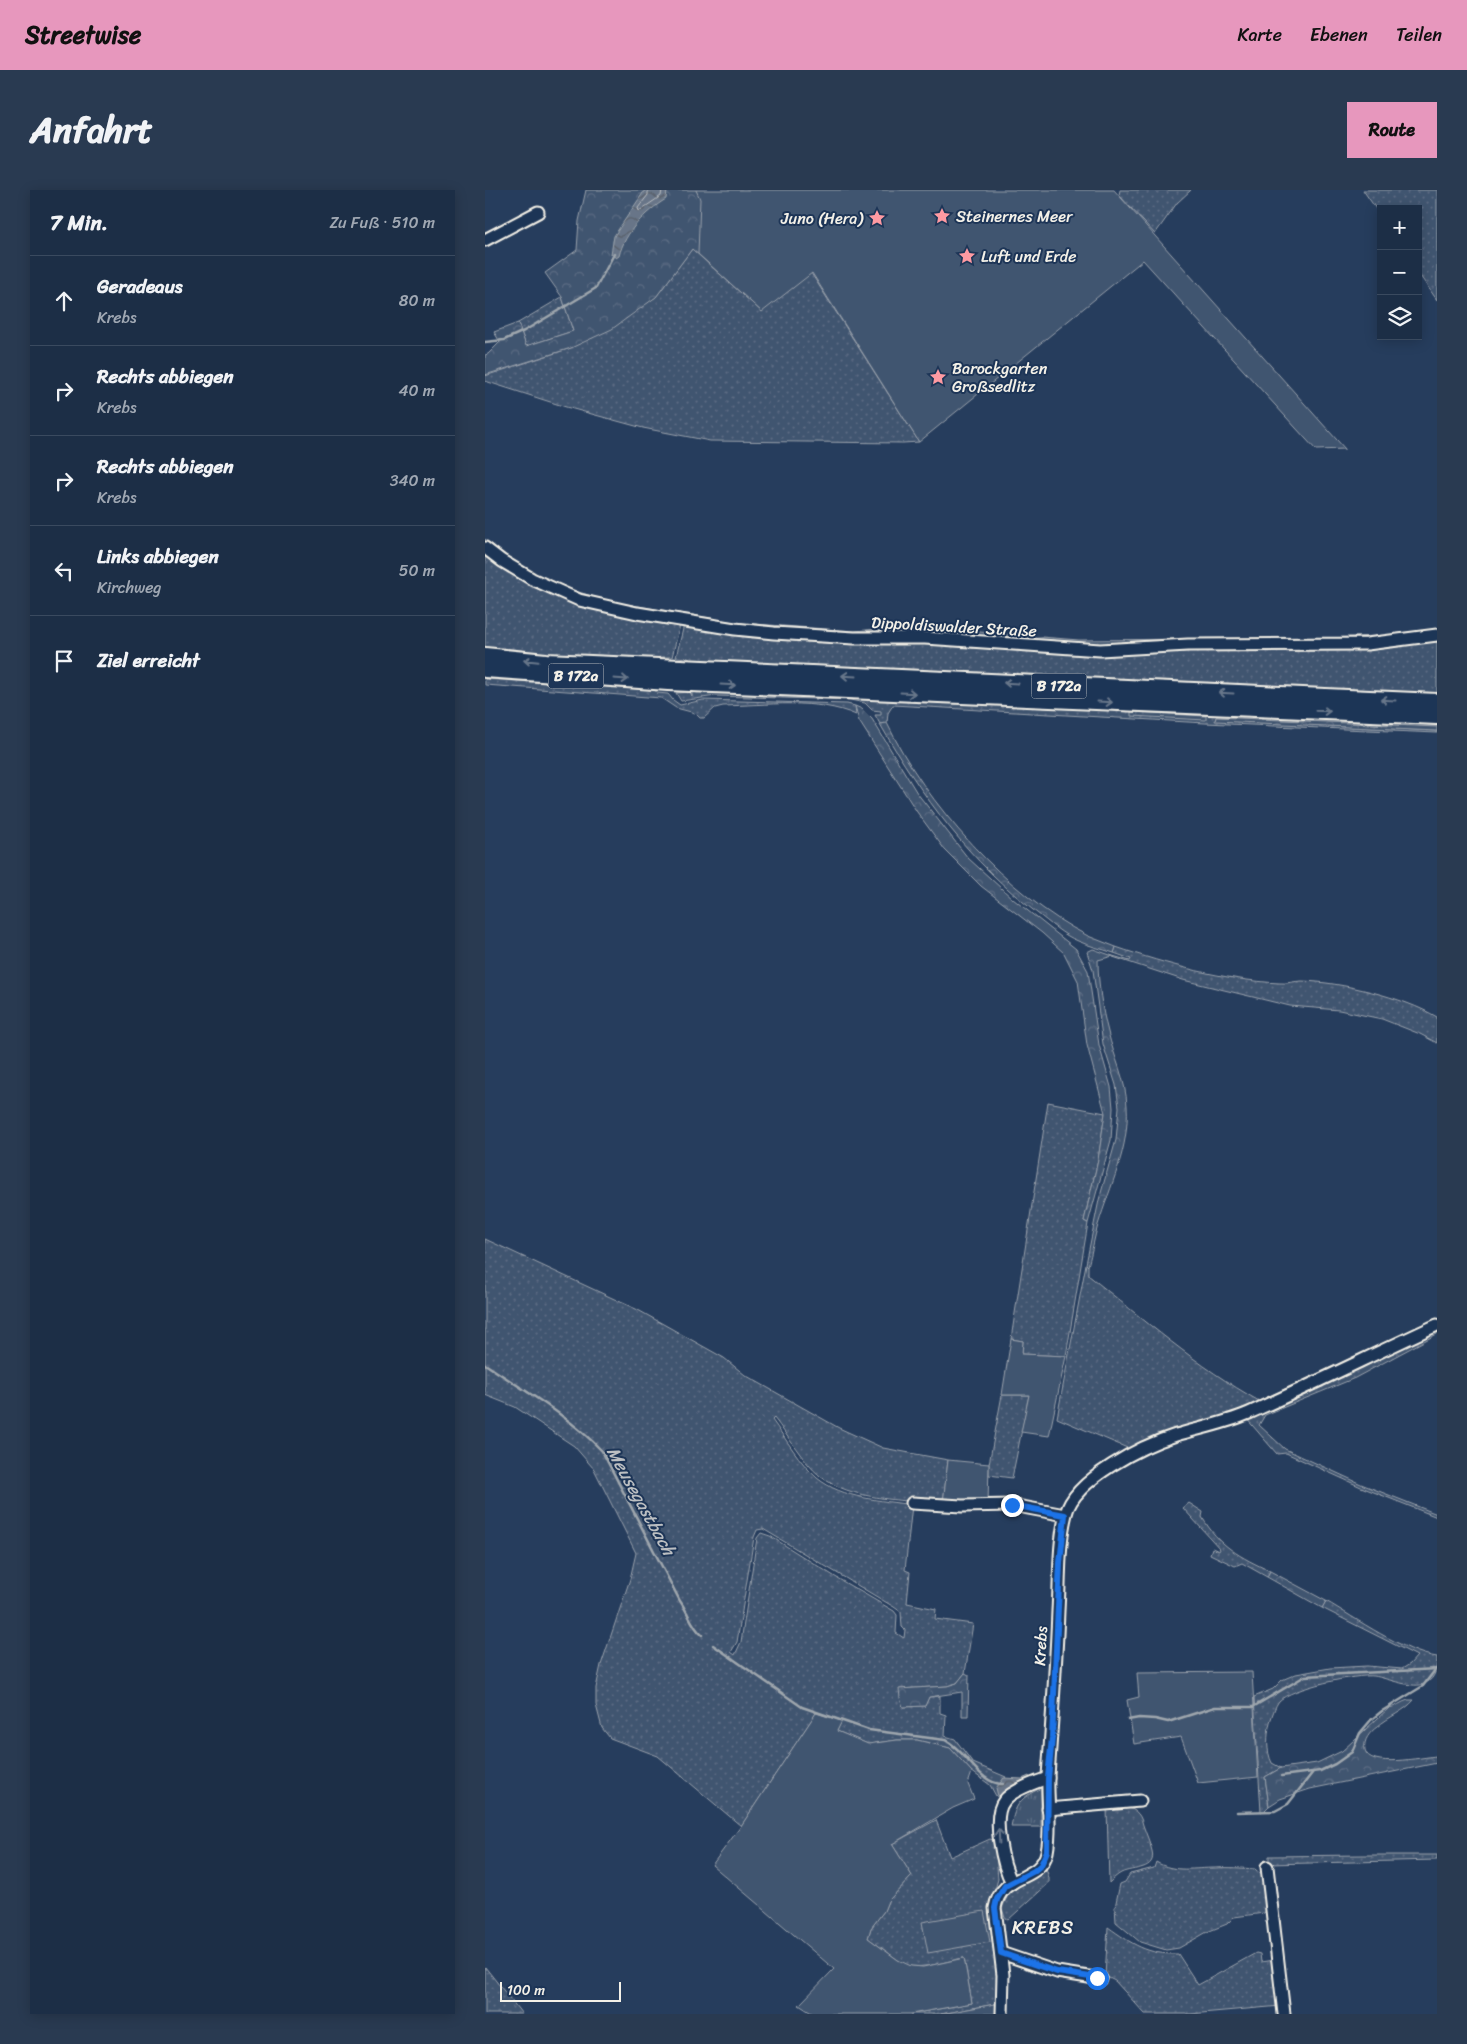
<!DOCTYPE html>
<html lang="de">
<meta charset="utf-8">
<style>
body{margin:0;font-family:Sriracha,sans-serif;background:#293a51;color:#f1f3f6}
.controls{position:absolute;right:15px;top:15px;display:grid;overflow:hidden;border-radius:0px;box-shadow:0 2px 12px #0003}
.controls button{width:45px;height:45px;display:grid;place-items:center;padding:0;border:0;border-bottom:1px solid #3a4a5f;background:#1c2e46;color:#f1f3f6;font:25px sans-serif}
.scale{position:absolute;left:15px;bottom:12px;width:121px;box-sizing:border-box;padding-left:5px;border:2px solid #f4f1e8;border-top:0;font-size:14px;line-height:18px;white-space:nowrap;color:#f4f1e8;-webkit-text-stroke:4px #1d3557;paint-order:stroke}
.stop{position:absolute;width:15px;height:15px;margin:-11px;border:4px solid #1a73e8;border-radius:50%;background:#fff}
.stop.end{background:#1a73e8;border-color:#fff;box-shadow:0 1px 5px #0008}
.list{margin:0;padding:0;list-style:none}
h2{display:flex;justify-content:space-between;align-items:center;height:65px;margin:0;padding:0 20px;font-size:21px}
h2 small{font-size:16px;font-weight:400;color:#a0a8b3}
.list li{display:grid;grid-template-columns:32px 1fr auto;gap:15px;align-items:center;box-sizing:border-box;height:90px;padding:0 20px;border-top:1px solid #3a4a5f}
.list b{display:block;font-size:19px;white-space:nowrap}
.list p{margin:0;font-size:16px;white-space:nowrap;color:#a0a8b3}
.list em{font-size:16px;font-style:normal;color:#a0a8b3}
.icon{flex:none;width:28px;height:28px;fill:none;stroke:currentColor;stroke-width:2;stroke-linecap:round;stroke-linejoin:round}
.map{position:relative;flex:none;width:952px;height:1824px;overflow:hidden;border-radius:0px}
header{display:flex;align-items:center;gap:30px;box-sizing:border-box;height:70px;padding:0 25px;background:#e797bd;color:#111}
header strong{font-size:24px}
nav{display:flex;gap:28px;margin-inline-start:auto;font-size:18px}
.intro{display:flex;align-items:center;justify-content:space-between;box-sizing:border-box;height:120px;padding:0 30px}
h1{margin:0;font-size:35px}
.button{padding:12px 22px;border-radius:0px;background:#e797bd;color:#111;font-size:18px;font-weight:700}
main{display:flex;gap:30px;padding:0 30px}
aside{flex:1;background:#1c2e46;border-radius:0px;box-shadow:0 2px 12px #0003}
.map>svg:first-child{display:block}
</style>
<header>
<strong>Streetwise</strong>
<nav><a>Karte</a><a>Ebenen</a><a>Teilen</a></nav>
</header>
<div class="intro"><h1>Anfahrt</h1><a class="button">Route</a></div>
<main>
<aside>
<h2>7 Min.<small>Zu Fuß · 510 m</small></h2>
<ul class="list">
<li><svg class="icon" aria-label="ahead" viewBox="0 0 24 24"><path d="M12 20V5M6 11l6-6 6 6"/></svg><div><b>Geradeaus</b><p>Krebs</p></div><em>80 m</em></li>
<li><svg class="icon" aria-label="right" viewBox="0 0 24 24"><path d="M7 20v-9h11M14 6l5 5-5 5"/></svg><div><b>Rechts abbiegen</b><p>Krebs</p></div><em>40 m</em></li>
<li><svg class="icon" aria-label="right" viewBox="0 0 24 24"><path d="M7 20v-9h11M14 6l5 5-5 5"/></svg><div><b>Rechts abbiegen</b><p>Krebs</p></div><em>340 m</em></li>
<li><svg class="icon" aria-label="left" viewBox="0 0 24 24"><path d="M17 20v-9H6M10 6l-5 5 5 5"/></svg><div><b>Links abbiegen</b><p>Kirchweg</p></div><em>50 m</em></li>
<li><svg class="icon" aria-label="arrive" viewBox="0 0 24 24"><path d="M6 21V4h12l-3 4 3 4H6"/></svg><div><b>Ziel erreicht</b></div></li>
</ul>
</aside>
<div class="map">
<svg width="952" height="1824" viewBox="0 0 952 1824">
<defs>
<pattern id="grass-dots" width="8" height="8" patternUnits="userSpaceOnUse" patternTransform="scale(1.25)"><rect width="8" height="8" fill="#40546f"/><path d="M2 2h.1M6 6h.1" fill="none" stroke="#5c6d84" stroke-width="1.8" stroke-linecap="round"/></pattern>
<pattern id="forest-crowns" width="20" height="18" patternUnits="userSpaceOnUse" patternTransform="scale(1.25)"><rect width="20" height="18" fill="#40546f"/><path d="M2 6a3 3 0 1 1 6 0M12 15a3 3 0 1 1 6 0" fill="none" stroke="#5c6d84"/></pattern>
<pattern id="park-tufts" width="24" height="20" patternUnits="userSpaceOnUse" patternTransform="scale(1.25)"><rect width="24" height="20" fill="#40546f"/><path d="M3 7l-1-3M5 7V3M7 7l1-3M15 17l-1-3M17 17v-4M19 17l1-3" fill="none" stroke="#5c6d84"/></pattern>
<pattern id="water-waves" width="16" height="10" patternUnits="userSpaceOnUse" patternTransform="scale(1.25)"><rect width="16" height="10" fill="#677588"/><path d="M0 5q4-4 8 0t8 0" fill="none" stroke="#585e67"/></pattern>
</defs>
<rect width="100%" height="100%" fill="#263d5d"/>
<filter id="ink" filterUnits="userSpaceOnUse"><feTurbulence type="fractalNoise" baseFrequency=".02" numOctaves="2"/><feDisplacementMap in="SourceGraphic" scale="10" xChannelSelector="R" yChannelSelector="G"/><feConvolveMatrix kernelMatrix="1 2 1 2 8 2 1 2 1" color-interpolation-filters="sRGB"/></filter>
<g filter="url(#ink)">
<g fill="url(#grass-dots)" stroke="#9aa2ac" fill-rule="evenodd">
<polygon points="635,0 706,0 692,13 670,44 634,5"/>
<polygon points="878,0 952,0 952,110 933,83 933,19 896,19 896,26"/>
<polygon points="207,59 213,64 326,83 434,252 418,253 225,251 158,238 81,217 0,191 0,186 86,158 171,107"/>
<polygon points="77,107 88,141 41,156 33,133"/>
<polygon points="0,349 26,370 71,395 123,411 255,433 370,441 402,438 494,442 594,450 840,448 894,446 952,439 952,441 895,448 619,455 292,441 123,414 70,397 0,354"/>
<polygon points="0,364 44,392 195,435 187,467 175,467 170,470 70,465 0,459"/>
<polygon points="199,435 545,459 952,448 952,505 208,471 203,468 191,467"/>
<path d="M0,489l170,11 2,3 11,1 5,6 7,5 23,-5 144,4 8,2 1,9c-38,-17 -91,-10 -133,-9l-8,2 -11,10h-4l-5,-5 -19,-5 -15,-10 -176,-13z"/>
<polygon points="231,501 952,535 952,537 944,537 731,527 730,530 952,541 952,543 720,533 408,515 403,523 402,533 395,534 390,525 396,525 396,521 387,520 380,513 365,510 231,506 196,511 191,503 205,502 207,506 207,502 231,503"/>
<path d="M631,757c52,18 108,33 163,36 8,1 15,-2 23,-2 39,1 101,16 135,36v26l-17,-9 -38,-15 -43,-9 -49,-4 -107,-26 -70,-23v-1l17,5 1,-2 -17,-6z"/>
<polygon points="563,912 620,923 613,970 599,1031 603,1033 581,1166 537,1164 538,1151 526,1149"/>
<path d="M0,1049l153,71 86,48 21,17 94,53 44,20 65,12 -5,43c-37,-2 -93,-3 -123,-27 -18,-15 -31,-39 -46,-58l-2,2c14,19 27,42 45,58 26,21 64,22 95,27l-7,65 5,2 -3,31 29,6 -1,10 38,5 -8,49 -8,10 -10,3 -47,3 3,18 22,-1 4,-9 11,-1v17l6,2 -1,21 10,3 18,24 33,14 -6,8 1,13 -5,-2 -6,-11 -19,-14 -21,-23 -33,-8h-20l-29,4 -31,-13 4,-9 -25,-9 -75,113 -83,-70 -48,-18 -8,-10 -6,-23v-17l5,-23 29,-86 6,-26 -42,-84 -20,-23 -59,-39 -30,-12zM278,1339l131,78 7,5 1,15 3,3 -1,8 -8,-5 1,-18 -3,-4 -57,-33 -67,-42 -9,-3 -4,5 -16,104 -6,13 -4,-3 6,-10 17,-105 3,-7z"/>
<path d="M601,1074l2,2v9c55,44 110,92 171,126l178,-83v4l-194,91 -111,37 -75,-32z"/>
<polygon points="952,1139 952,1144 870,1188 780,1225 774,1235 800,1259 876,1294 952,1324 952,1327 876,1297 801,1263 792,1264 761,1228"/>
<polygon points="517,1205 544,1205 527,1288 504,1285 504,1274"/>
<path d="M704,1313l14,9 -1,5c17,29 38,40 68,54l-3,6 -25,-14 -7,3 -25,-12 2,-6 7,3 1,-2 -37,-41z"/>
<path d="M841,1411c29,17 80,52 111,56 0,10 -1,21 -11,26 -12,7 -39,-5 -52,-7 -18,-2 -83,12 -95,25 -4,5 -7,15 -9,21 -3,13 -4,29 2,41l9,5 -16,9 4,29 -5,5 -3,1 -7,-115 19,-8 9,-9 14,-6 34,-6 37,-2 35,3 8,-5 7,-8 -95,-48z"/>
<path d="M636,1617c13,1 19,5 22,18 3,9 7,17 9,26 5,20 -19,16 -31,22 -4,2 -8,6 -12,10l-2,-75z"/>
<path d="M451,1630l14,37 40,-18 5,2 3,38 -8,28 10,91 -2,16 -3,-10 -54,10h-30l61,-11 -8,-45c-20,3 -39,12 -59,7l-37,-27 3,-10 13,-17 4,-10 24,-25 -20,-32z"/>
<polygon points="877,1665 952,1665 952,1670 784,1674 784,1666 786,1666"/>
<path d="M671,1672c18,11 39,6 59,6 14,-1 27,0 40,1l10,9 2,31 -3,4 -30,4 -7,7 -20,8 -28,16 -13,2 -26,-8 -24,-20 -1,-15 5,-23 5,-2 5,-8 24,-6z"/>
<polygon points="561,1678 564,1688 564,1693 523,1730 520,1728 517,1718 524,1703"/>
<path d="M781,1730l5,5 10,81 -91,8h-45l-30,-33 -10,-5 3,-49c24,17 40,28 70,27l20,31 58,-32 4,1 1,8 12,-2 -5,-35 -3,-4z"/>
<polygon points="0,1777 37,1824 0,1824"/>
</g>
<g fill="url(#forest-crowns)" stroke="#9aa2ac">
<polygon points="101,0 211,0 277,122 207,59 171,107 127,139 86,158 0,185 0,165 3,164 15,152 9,142 33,133 41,156 88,141 77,107 60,83 92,60 94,31"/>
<polygon points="370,516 377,519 387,529 432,603 483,668 528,709 591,759 603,781 614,855 626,897 628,918 626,950 603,1033 599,1031 613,970 620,923 602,855 593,791 579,763 557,743 496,696 460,660 432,622 374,531"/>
<polygon points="646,522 721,526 721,530 646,526"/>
<polygon points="731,527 952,537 952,541 730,531"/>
<path d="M402,533c38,80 121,173 201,213 9,4 19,7 28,11l-2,6c-12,-4 -25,-7 -36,-12 -15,-6 -28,-18 -41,-28 -67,-51 -115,-116 -157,-189z"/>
<path d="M608,759l20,7 -15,4c0,24 4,49 10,72 6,25 18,48 19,74 3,41 -17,80 -29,119 -4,13 -6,27 -10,41l-2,-2 13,-64 17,-60 3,-33 -3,-22 -13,-41 -10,-74 -6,-18z"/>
<polygon points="785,1381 841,1411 837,1418 782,1387"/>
<polygon points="480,1483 484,1485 483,1526 477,1526 477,1502 444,1507 440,1516 418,1517 415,1508 414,1499 462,1496 472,1493"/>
<path d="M923,1510h6c-9,11 -26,17 -37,27 -7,5 -14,13 -12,23 4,19 57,7 72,6v7l-127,26 -30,10 -11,7 -4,-29 16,-9 36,-5 25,-12 47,-43c7,-1 12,-6 19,-8z"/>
</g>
<path fill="url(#park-tufts)" stroke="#9aa2ac" d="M556,1598v39h-30c4,-23 9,-29 30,-39z"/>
<g fill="#40546f" stroke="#9aa2ac">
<polygon points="211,0 629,0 860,259 831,260 658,70 434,252 327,83 277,122 213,64 215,9"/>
<polygon points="526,1149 538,1151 537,1164 581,1166 564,1246 536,1242 544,1205 517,1205"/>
<polygon points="463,1270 504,1274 503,1313 458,1313"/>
<polygon points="767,1482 773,1587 713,1593 696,1547 649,1554 642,1510 654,1507 652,1483"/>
<polygon points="331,1523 357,1531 352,1541 383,1554 412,1550 432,1550 465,1558 487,1582 483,1594 489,1609 468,1618 407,1654 427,1686 403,1711 399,1721 386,1738 383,1748 413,1770 426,1776 438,1777 479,1768 487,1813 426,1824 328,1824 314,1815 349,1779 227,1675 256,1636"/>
<polygon points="499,1721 505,1752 443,1763 437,1732"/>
<polygon points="510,1814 513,1818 512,1824 456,1824"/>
</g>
<g fill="url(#water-waves)" stroke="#9fa7ae">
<path d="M160,0h22l-1,9c-21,13 -41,33 -47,57l-3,2 -5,-4 3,-18z"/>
<polygon points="544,1586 547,1590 516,1608 513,1606 511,1598 519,1588 537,1589"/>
</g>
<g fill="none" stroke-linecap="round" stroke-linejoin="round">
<polyline stroke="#bcbfc2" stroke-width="1" points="163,0 163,5 153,18 154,21 176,6 177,0"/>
<g stroke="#9fa7ae" stroke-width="2.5">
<polyline points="0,152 19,150 39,141 111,98 129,64"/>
<path d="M0,1174c40,27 84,52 117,87l78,150c8,11 12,26 22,34"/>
<path d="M228,1455l89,62 67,23 76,10c20,9 35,45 58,44"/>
<polyline points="643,1530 654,1528 670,1529 683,1532 730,1517 768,1517 820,1486 952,1479"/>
<polyline points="796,1586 835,1581 850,1574 867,1562 875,1543 886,1530 897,1521 938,1496 950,1480"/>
<polyline points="752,1622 790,1621 803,1614 828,1582"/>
</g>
<g stroke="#f4f1e8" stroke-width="15">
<g id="minor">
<polyline points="0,50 53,22"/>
<polyline points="0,358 17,371 47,389 94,410 152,423 250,439 289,443 369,448 440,448 615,460 703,455 882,454 952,445"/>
<polyline points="427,1313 477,1316 527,1315 580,1325"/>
<polyline points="563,1619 655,1611"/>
<polyline points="782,1677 799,1824"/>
<path d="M527,1693c-9,-17 -21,-66 -8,-82 7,-10 32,-19 44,-23"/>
<polyline points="516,1763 572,1782 616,1789"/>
<path d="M517,1824l1,-39 -8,-67c6,-36 45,-25 52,-56 5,-24 0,-51 1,-76 4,-55 8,-110 10,-165 2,-32 0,-66 8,-97 8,-35 78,-69 110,-79 24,-7 50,-12 73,-22 63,-28 125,-59 188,-88"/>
</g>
</g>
<g stroke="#f4f1e8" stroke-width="20">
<g id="highway">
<polyline points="0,466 61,472 952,512"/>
<polyline points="0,479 183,492 952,526"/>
</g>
</g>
<use href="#minor" stroke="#1d3557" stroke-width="11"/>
<use href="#highway" stroke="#1d3557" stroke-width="16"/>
</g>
<defs><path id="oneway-shaft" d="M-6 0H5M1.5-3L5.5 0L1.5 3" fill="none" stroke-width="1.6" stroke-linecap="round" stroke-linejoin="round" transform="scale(1.25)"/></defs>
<g stroke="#68778a">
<use href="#oneway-shaft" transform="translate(46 471) rotate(-174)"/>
<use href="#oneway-shaft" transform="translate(364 486) rotate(-177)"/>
<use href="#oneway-shaft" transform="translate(136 489) rotate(4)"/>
<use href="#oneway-shaft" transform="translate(526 493) rotate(-177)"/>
<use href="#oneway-shaft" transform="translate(243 495) rotate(3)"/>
<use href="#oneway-shaft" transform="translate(423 503) rotate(3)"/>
<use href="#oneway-shaft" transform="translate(741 503) rotate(-177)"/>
<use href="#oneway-shaft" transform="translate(903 510) rotate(-177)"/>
<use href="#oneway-shaft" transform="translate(620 512) rotate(3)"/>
<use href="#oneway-shaft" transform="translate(838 521) rotate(2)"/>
<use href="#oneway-shaft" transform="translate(514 1646) rotate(-93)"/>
</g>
</g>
<g fill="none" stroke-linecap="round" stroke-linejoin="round" filter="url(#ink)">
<polyline stroke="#1a73e8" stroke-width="6" points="527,1315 580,1325 575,1373 567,1548 563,1588 562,1661 556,1675 549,1681 520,1696 512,1709 510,1718 516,1763 572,1782 612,1788"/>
</g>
<defs>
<g id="sight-bare" transform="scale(1.35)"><path d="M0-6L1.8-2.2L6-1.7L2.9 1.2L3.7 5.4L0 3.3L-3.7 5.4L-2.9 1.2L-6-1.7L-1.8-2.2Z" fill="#ff9aa2" stroke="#1d3557" stroke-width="2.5" paint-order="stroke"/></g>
</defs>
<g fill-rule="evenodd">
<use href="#sight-bare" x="457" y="26"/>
<use href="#sight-bare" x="392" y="28"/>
<use href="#sight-bare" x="482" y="66"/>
<use href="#sight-bare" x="453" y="187"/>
</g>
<g text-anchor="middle" stroke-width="4" stroke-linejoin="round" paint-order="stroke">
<g fill="#1d3557" stroke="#b4b9bc" stroke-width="1">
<rect x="63.5" y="473.5" width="55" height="25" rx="4"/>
<rect x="546.5" y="483.5" width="55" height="25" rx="4"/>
</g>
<g font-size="15" font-weight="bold" fill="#f4f1e8">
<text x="91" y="491">B 172a</text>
<text x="574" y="501">B 172a</text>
</g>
<g font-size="16" fill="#f4f1e8" stroke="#1d3557" text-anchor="start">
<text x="471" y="32">Steinernes Meer</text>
<text x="378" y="34" text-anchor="end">Juno (Hera)</text>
<text x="496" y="72">Luft und Erde</text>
<text x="467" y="184">Barockgarten<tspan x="467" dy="18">Großsedlitz</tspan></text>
</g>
<g font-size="16" fill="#f4f1e8" stroke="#1d3557">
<text transform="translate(469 436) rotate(3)" y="6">Dippoldiswalder Straße</text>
<text transform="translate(555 1456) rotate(-87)" y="6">Krebs</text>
</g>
<g font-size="18" font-style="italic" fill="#bcbfc2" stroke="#1d3557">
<text transform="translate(156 1311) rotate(61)" y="6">Meusegastbach</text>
</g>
<g font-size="19" letter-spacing="1" fill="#f4f1e8" stroke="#1d3557">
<text x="558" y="1744">KREBS</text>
</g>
</g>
</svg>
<div class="controls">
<button>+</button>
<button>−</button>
<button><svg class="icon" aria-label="layers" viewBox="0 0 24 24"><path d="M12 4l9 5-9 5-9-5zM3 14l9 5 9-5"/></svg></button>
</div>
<div class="scale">100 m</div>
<div class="stop" style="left:612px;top:1788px"></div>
<div class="stop end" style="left:527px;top:1315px"></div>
</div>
</main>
